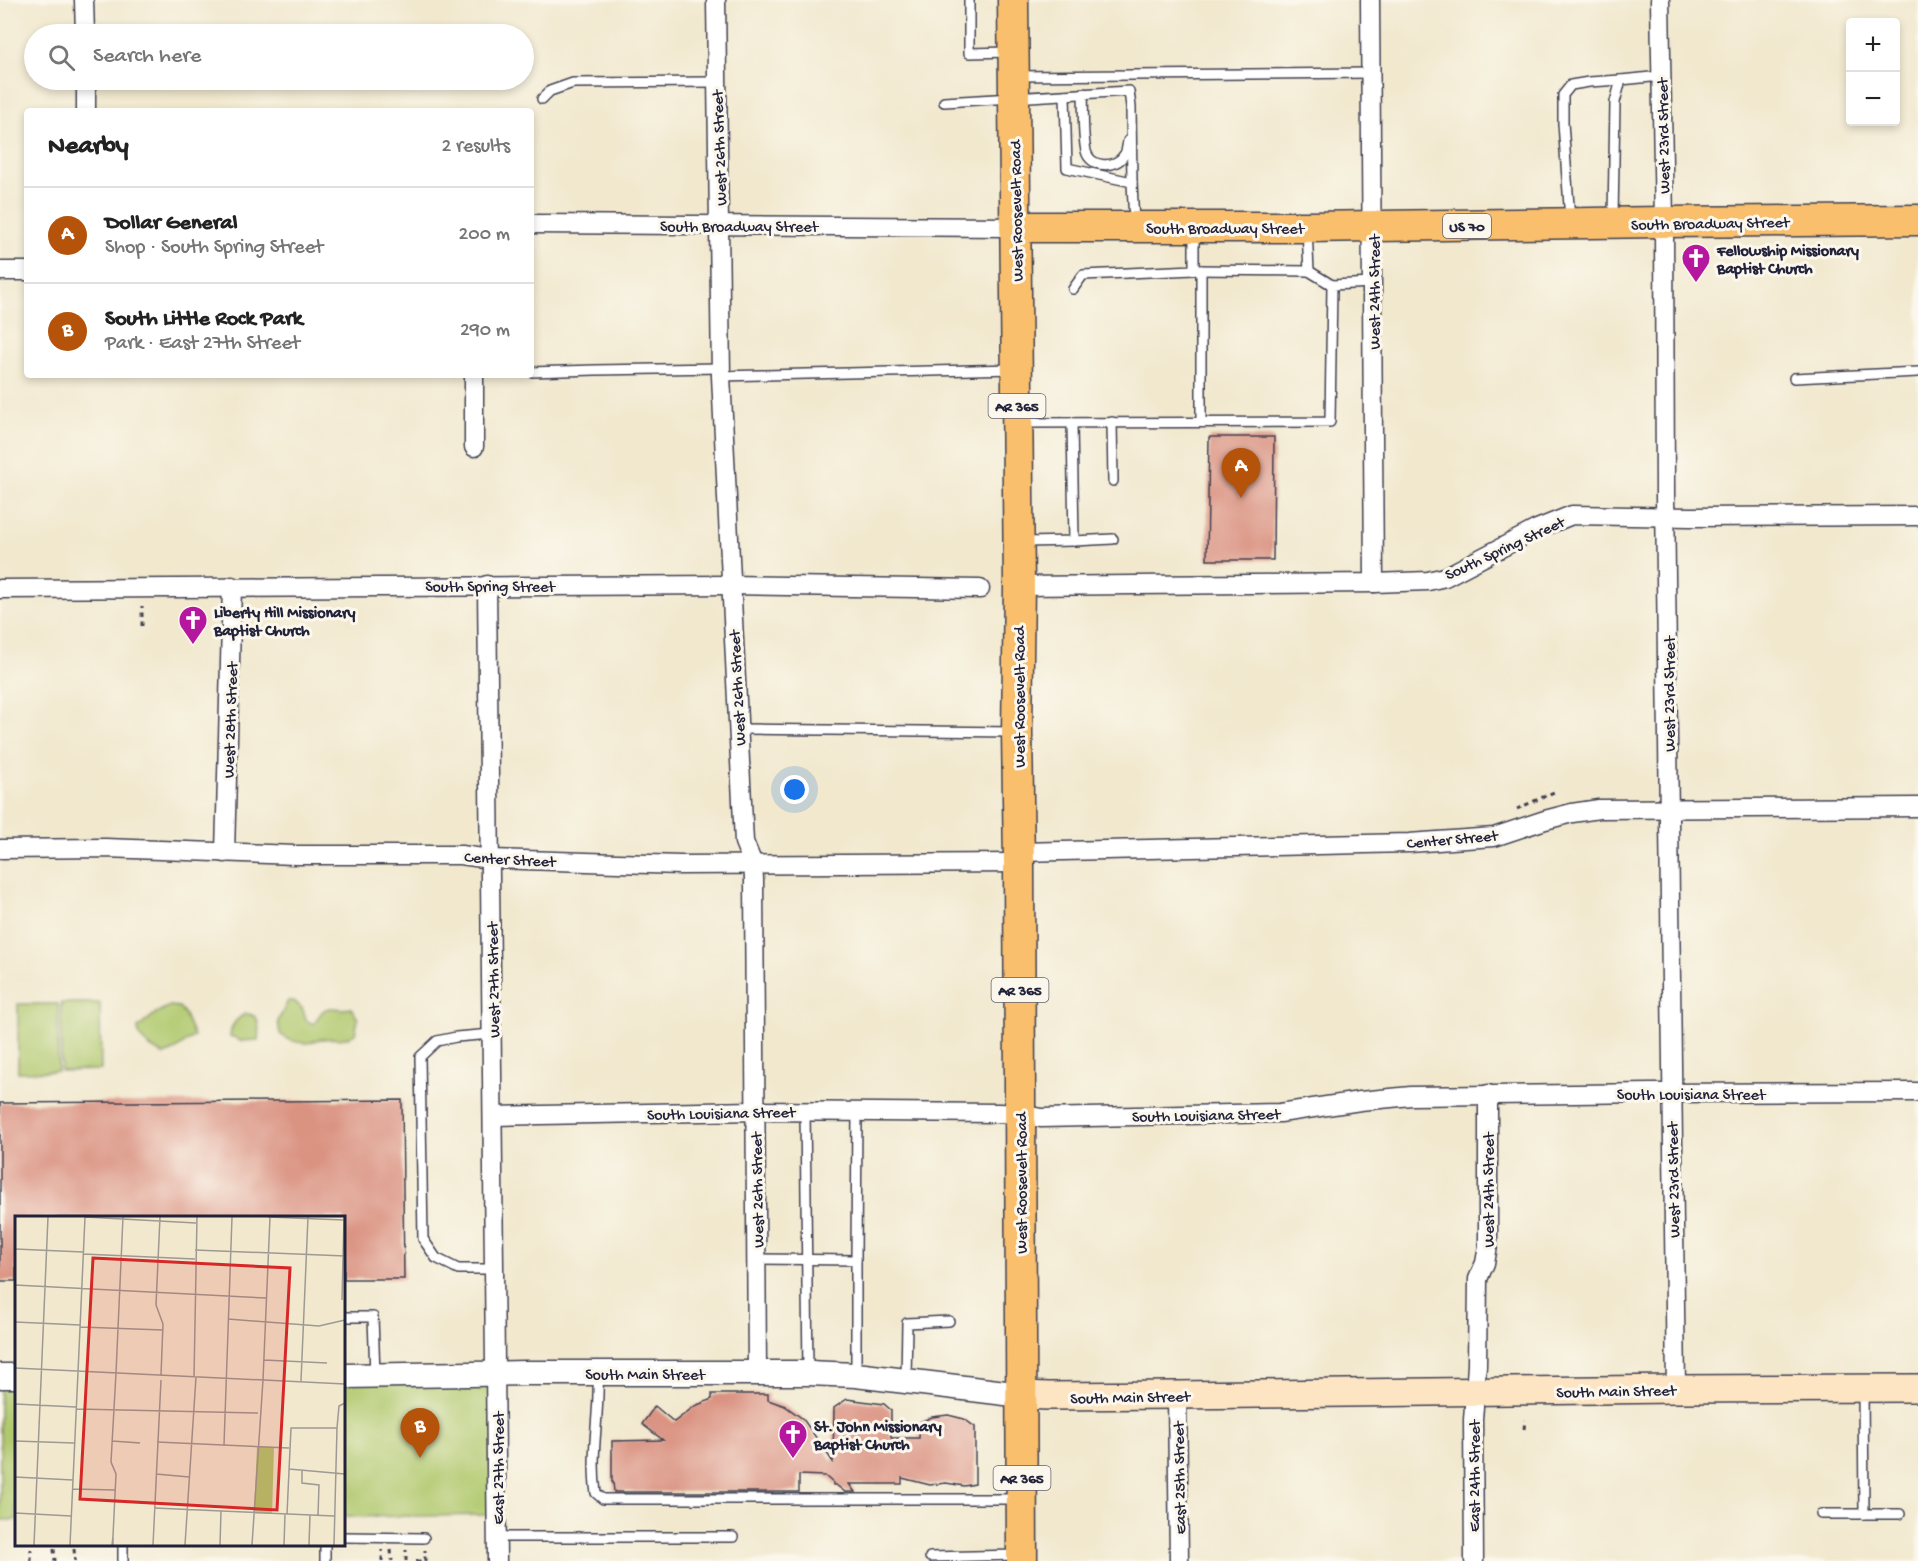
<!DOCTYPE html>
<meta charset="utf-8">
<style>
body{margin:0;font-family:"Gochi Hand",sans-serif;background:#f2f2f2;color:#222}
.controls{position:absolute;right:18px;top:18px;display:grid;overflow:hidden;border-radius:6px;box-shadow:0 3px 9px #0003}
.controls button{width:54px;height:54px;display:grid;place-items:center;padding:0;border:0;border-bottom:2px solid #e0e0e0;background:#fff;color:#222;font:30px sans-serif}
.you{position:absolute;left:795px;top:790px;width:21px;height:21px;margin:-15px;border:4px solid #fff;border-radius:50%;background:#1a73e8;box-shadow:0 0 0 9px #1a73e833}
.badge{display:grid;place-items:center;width:39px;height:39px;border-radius:50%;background:#b45309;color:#fff;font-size:20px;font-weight:700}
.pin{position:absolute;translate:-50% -50px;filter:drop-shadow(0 2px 3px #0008)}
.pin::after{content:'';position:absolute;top:32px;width:21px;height:18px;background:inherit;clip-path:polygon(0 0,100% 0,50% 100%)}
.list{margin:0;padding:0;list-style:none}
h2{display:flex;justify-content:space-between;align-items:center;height:78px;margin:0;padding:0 24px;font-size:26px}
h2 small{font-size:20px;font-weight:400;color:#767676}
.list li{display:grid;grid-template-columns:39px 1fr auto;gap:18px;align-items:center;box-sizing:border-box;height:96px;padding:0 24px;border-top:2px solid #e0e0e0}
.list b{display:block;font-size:22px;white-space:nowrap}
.list p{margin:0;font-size:20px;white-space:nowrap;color:#767676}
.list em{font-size:20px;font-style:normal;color:#767676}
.icon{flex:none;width:33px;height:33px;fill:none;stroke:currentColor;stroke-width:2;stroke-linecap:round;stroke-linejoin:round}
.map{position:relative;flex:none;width:1918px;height:1561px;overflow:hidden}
.search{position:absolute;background:#fff;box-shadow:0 3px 9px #0003;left:24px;top:24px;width:510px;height:66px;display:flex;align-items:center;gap:15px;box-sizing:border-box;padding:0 21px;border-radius:33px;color:#767676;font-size:22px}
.panel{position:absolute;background:#fff;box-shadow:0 3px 9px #0003;left:24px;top:108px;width:510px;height:270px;border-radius:6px}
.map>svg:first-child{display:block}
</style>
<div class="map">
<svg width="1918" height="1561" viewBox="0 0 1918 1561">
<rect width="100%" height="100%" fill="#fbf7ec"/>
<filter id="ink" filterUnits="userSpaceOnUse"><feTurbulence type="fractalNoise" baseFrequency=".0167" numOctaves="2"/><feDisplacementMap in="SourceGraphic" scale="12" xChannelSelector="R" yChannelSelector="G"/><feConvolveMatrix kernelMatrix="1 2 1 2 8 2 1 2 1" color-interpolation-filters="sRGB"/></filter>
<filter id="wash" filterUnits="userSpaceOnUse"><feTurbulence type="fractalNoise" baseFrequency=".008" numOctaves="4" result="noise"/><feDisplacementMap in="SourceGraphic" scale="24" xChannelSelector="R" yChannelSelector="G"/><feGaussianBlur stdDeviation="1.35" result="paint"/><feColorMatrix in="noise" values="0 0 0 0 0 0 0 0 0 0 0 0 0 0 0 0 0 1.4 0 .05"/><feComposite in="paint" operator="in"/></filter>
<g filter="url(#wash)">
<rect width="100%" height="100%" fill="#f1e8ce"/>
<g fill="#b1c96e" stroke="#6a7654" stroke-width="1.5">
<path d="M288,1001h6l8,7 5,13 7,3c3,-4 6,-11 10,-14 6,-5 18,1 27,-2l7,11 -3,15c-12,8 -21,3 -34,5 -5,0 -9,4 -14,4 -11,0 -19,-2 -27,-9l-2,-13z"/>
<polygon points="61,1003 100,1003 101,1070 61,1071"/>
<polygon points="18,1004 58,1004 58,1071 18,1072"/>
<path d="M170,1006l9,1 5,6 10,23 -22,16 -8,3c-11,-6 -25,-12 -26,-27l18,-15z"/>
<path d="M245,1014c16,-1 14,14 13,26l-18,1 -6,-4h-4c1,-12 5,-17 15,-23z"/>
<polygon points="496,1374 497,1515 344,1517 344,1376"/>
<rect x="0" y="1376" width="16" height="144"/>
</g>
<g id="blocks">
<g fill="#da9281">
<polygon points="1209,437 1274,437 1273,560 1207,560"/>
<polygon points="402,1100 404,1279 344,1279 344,1218 16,1218 16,1281 0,1281 0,1103"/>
<polygon points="712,1394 768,1394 768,1400 785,1406 803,1419 833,1462 834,1408 847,1399 884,1404 891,1410 891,1438 919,1438 920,1422 932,1417 948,1415 964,1419 975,1427 975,1484 964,1486 946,1483 930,1485 902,1478 902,1484 849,1484 855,1492 845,1492 836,1485 833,1485 833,1483 825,1476 799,1475 799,1492 614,1492 613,1482 612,1482 612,1441 663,1440 642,1424 655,1406 674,1422 695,1406 712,1399"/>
</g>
</g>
</g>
<g filter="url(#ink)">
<use href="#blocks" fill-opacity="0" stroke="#414051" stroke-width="1.5"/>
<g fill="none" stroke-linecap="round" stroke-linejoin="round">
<g stroke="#414051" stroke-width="12">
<g id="service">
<polyline points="969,0 969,53 1010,52"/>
<polyline points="1016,76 1371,73"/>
<path d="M1083,93c1,19 -1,39 3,58 4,17 30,18 38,4 3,-3 3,-10 4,-14"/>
<polyline points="1065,95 1067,168 1132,182"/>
<polyline points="542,99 550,91 573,83 716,82"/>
<polyline points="944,102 1129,91 1131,107 1132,182 1134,224"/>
<polyline points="1613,218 1615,102 1621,80 1661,76"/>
<polyline points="1570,220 1563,123 1563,95 1571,85 1589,82 1621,80"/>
<polyline points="1194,270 1309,271 1307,230"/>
<polyline points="1309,271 1332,285"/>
<polyline points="1073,289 1083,275 1194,270 1194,230"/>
<polyline points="531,372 595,370 721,368"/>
<polyline points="721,376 1014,369"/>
<polyline points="1794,378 1918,372"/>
<polyline points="1112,422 1113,481"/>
<polyline points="1201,422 1201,270"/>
<polyline points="1022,423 1330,422 1332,285 1373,283"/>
<polyline points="1074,541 1113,539"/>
<polyline points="1024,542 1074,541 1072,423"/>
<polyline points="738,729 1015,732"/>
<polyline points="492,1034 456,1037 437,1041 420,1057 423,1239 436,1258 458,1269 495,1269"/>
<polyline points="805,1111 808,1372"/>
<polyline points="757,1259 856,1260 856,1375"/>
<polyline points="856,1260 857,1111"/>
<polyline points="344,1317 373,1317 375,1375"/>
<path d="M598,1375c2,39 -8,79 -2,118l7,6h414"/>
<polyline points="906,1379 907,1323 949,1321"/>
<polyline points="1863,1390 1864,1514 1900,1514"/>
<polyline points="1821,1514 1864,1514"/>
<polyline points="344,1537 424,1538"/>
<polyline points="497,1537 733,1537"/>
<polyline points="123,1544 123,1561"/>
<polyline points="325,1544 325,1561"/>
<polyline points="930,1557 1017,1555"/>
</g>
</g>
<g stroke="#414051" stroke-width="21">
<g id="minor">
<polyline points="84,0 85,34"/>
<polyline points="716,0 721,376 744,842 753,864 754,879 757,1374"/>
<polyline points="1370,0 1374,583"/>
<polyline points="1660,0 1664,222 1665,495 1676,1389"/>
<polyline points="86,80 86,111"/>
<polyline points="531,224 1015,227"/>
<polyline points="0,271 27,271"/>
<polyline points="474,447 474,375"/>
<polyline points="487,585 497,1561"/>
<polyline points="1019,586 1374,583 1428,581 1445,577 1537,529 1572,515 1690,517 1918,516"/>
<polyline points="0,589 731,585 980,589"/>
<polyline points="0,849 105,848 295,855 461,855 490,859 680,865 1019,863"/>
<polyline points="1019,852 1409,843 1494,837 1545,820 1572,813 1599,809 1918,807"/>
<polyline points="225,853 232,586"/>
<polyline points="493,1116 755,1111 999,1113 1020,1114 1041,1118 1280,1113 1360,1101 1411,1096 1651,1093 1918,1092"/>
<polyline points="1177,1395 1179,1561"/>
<polyline points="1474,1561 1473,1420 1477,1365 1478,1279 1485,1263 1488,1246 1488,1094"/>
</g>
</g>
<g stroke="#414051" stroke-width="27">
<g id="tertiary">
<polyline points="0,1376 16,1376"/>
<polyline points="344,1376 526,1373 808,1373 856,1375 1022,1395"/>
</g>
</g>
<g stroke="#414051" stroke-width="30">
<polyline id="secondary" points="1022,1395 1049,1396 1177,1395 1676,1389 1918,1388"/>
</g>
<g stroke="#414051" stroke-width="33">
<g id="primary">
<polyline points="1013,0 1019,586 1017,732 1019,863 1022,1561"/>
<polyline points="1015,227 1307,227 1664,222 1918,220"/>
</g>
</g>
<g stroke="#414051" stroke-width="3" stroke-dasharray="4.5 4.5" stroke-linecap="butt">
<polyline points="142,626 142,606"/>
<polyline points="1517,809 1556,791"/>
<polyline points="1524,1429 1525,1420"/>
<polyline points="54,1549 55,1561"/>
<polyline points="74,1549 75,1561"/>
<polyline points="391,1550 392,1561"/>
<polyline points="31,1561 31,1549"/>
<polyline points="382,1561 382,1550"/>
<polyline points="406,1561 406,1550"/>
<polyline points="416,1561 425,1561 425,1550"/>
</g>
<use href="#service" stroke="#fff" stroke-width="9"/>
<use href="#minor" stroke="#fff" stroke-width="18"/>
<use href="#tertiary" stroke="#fff" stroke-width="24"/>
<use href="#secondary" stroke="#fde5c4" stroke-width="27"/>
<use href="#primary" stroke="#f9bf6c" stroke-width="30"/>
</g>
</g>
<defs>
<g id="church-pin" transform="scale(1.5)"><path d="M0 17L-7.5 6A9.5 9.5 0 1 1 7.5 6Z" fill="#b5179e" stroke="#fbf7ec"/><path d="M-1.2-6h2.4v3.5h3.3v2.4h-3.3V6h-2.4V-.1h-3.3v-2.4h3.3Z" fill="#fff"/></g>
</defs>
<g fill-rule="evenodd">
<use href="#church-pin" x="1696" y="258"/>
<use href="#church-pin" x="193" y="620"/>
<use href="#church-pin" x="793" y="1434"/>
</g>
<g text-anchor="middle" stroke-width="6" stroke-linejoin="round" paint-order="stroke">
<g fill="#fbf7ec" stroke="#636270" stroke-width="1.5">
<rect x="1443" y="214" width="48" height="24" rx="4.5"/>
<rect x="988.5" y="394" width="57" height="24" rx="4.5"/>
<rect x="991.5" y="978" width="57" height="24" rx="4.5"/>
<rect x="993.5" y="1466" width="57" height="24" rx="4.5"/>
</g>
<g font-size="15" font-weight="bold" fill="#22223b">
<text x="1467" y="231">US 70</text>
<text x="1017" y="411">AR 365</text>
<text x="1020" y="995">AR 365</text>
<text x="1022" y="1483">AR 365</text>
</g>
<g font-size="16" fill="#22223b" stroke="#fbf7ec">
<text transform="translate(1662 136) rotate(-91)" y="6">West 23rd Street</text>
<text transform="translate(718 148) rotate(-92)" y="6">West 26th Street</text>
<text transform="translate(1015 211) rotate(-91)" y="6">West Roosevelt Road</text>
<text transform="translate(1710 222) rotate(-1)" y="6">South Broadway Street</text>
<text x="739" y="231">South Broadway Street</text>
<text x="1225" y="233">South Broadway Street</text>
<text transform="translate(1373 292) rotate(-90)" y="6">West 24th Street</text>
<text transform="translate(1504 547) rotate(-25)" y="6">South Spring Street</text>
<text x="490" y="591">South Spring Street</text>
<text transform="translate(736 688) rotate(-93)" y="6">West 26th Street</text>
<text transform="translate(1668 694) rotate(-90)" y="6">West 23rd Street</text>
<text transform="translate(1018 697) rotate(-90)" y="6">West Roosevelt Road</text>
<text transform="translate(229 720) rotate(-88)" y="6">West 28th Street</text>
<text transform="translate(1452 838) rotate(-5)" y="6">Center Street</text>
<text transform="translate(510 858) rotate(3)" y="6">Center Street</text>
<text transform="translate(492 980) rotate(-91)" y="6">West 27th Street</text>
<text x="1691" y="1099">South Louisiana Street</text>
<text transform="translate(721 1112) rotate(-1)" y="6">South Louisiana Street</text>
<text transform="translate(1206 1114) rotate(-1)" y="6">South Louisiana Street</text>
<text transform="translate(1672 1180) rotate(-91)" y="6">West 23rd Street</text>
<text transform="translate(1020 1183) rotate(-90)" y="6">West Roosevelt Road</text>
<text transform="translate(756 1190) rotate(-91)" y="6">West 26th Street</text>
<text transform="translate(1487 1190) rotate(-90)" y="6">West 24th Street</text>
<text x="645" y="1379">South Main Street</text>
<text transform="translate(1616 1390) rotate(-1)" y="6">South Main Street</text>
<text transform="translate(1130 1396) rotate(-1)" y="6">South Main Street</text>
<text transform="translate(497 1468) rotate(-90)" y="6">East 27th Street</text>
<text transform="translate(1473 1476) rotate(-90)" y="6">East 24th Street</text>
<text transform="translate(1178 1478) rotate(-91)" y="6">East 25th Street</text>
</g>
<g font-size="16" font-weight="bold" fill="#22223b" stroke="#fbf7ec" text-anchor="start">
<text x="1717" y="255">Fellowship Missionary<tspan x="1717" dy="18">Baptist Church</tspan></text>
<text x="214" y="617">Liberty Hill Missionary<tspan x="214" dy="18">Baptist Church</tspan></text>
<text x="814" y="1431">St. John Missionary<tspan x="814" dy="18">Baptist Church</tspan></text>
</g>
</g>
<g transform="translate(15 1216)">
<rect width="330" height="330" fill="#f1e8ce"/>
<path d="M242,230l17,1 -2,67 -18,-1z" fill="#b1c96e"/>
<path fill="none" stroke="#9e9993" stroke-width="1.5" d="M70,1l111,6M145,1l-4,88 7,19 -2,51M253,1l76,3M0,33l68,3M180,34l150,6M68,38l112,5M0,69l251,13M327,84l2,-83M213,103l91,7 26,-6M0,106l65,3M65,111l83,3M249,144l63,3M0,152l330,16M63,156l7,-155M101,157l7,-156M179,161l3,-160M248,164l7,-163M286,165l7,-164M0,188l61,3M62,193l181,4M0,225l59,2M97,225l28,2M142,226l132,6M209,229l8,-228M274,253l56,5M287,254v13l17,2 -1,30M141,258l33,3M0,261l58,3M58,273l42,1M139,292l180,8M0,297l56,3M272,298l4,-86h46M98,320l3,-62 -5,-12 5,-89M19,329l14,-328M55,329l8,-173M97,329l1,-9v9M138,329l8,-165M170,329l11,-168M205,329l1,-34M237,329l11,-165M269,329l1,-31M294,329l1,-30M319,329l3,-117 2,-22 6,-3"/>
<path fill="#d62828" fill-opacity="0.15" stroke="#d62828" stroke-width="3" d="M78,42l197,10 -13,242 -197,-11z"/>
<rect width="330" height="330" fill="none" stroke="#22223b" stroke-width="3"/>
</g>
</svg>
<div class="controls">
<button>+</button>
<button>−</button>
</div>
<div class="you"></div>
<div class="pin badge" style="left:1241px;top:498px">A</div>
<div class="pin badge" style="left:420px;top:1458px">B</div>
<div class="search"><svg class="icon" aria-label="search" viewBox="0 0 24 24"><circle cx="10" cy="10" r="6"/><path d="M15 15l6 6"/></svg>Search here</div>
<section class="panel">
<h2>Nearby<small>2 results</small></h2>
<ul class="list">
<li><span class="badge">A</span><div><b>Dollar General</b><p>Shop · South Spring Street</p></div><em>200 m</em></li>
<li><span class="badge">B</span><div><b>South Little Rock Park</b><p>Park · East 27th Street</p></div><em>290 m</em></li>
</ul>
</section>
</div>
